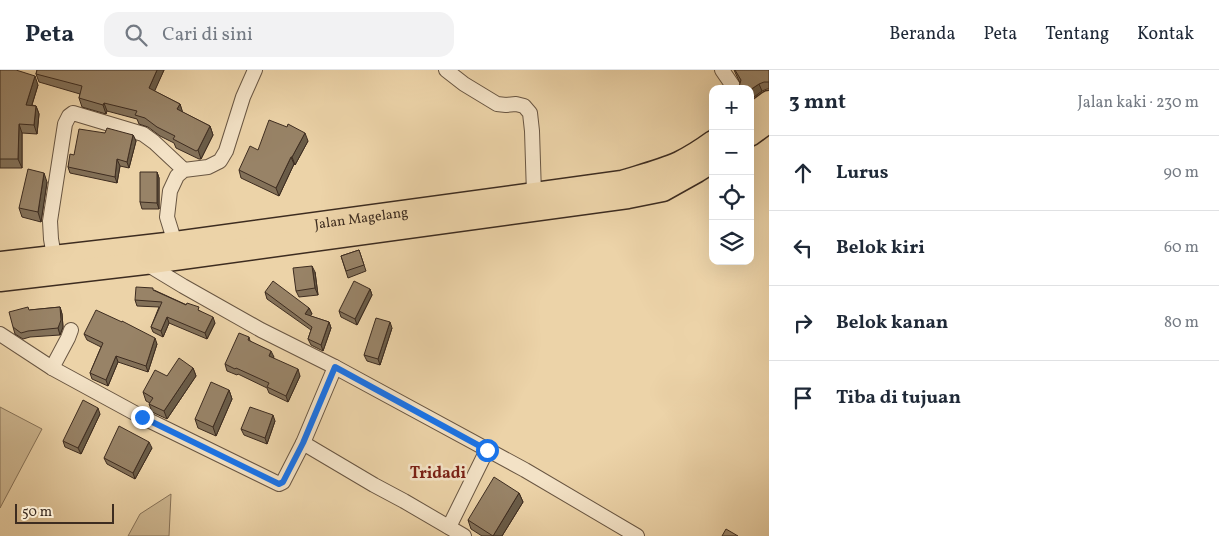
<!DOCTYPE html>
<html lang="id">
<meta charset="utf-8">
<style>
body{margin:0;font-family:Vollkorn,serif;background:#f2f2f3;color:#1f2937}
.controls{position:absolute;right:15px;top:15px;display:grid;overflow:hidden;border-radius:10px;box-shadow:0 5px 20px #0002}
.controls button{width:45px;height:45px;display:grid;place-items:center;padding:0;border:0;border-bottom:1px solid #e0e1e3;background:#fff;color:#1f2937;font:25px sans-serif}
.scale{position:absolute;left:15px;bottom:12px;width:99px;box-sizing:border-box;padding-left:5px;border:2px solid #3d2c20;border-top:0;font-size:14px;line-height:18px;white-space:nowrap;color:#3d2c20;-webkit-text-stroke:4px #f3e2c6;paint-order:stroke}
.stop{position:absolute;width:15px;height:15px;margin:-11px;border:4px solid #1a73e8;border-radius:50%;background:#fff}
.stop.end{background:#1a73e8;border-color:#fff;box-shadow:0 1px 5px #0008}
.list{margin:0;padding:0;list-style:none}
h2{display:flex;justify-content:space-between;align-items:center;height:65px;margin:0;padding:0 20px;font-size:21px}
h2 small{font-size:16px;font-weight:400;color:#747a83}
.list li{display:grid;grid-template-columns:32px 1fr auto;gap:15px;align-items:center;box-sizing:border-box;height:75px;padding:0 20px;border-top:1px solid #e0e1e3}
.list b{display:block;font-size:19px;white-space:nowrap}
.list em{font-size:16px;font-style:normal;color:#747a83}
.icon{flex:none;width:28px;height:28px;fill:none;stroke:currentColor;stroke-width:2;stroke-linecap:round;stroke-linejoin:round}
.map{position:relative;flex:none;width:769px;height:466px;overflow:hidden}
header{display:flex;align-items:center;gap:30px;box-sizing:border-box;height:70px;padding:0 25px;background:#fff;border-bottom:1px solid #e0e1e3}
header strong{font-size:24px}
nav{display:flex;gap:28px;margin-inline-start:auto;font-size:18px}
.search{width:350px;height:45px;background:#f2f2f3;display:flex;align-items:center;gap:12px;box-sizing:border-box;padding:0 18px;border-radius:15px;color:#747a83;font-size:19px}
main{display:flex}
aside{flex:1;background:#fff}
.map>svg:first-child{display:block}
</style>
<header>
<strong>Peta</strong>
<div class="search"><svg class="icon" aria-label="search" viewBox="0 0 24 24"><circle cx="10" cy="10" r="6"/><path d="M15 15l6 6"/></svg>Cari di sini</div>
<nav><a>Beranda</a><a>Peta</a><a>Tentang</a><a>Kontak</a></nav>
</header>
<main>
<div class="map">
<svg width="769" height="466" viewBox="0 0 769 466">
<rect width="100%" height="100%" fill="#ecd3a8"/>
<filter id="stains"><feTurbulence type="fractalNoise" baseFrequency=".004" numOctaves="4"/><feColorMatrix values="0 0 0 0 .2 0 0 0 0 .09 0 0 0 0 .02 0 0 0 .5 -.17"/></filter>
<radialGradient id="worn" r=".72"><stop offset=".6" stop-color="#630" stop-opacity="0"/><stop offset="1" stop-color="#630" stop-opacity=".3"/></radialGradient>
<g fill="#ceb791" stroke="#867258">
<polygon points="0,337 42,359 0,438"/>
<polygon points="171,424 169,466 128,466 140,444"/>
</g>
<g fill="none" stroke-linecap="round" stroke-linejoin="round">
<g stroke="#695642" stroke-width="16">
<g id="minor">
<polyline points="446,0 464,14 497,34 506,35 516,34 524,36 530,43 532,61 534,124"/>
<polyline points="722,0 735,19"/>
<polyline points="175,173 167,147 170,121 177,106 184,100 208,97 220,91 226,81 243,27 255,0"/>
<polyline points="54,186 51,169 50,151 65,54 69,46 73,43 143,64 154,72 184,100"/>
<polyline points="145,193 183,216 261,260 335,297 525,400 637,466"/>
<polyline points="0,264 52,298 142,347 279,414 283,412 303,373 335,297"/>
<polyline points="52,298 68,268 71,260"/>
<polyline points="303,373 374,415 404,431 464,466"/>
<polyline points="449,457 487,380"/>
</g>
</g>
<g stroke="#3d2c20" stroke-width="25">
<g id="trunk">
<polyline points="750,46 769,32"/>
<polyline points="750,65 769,51"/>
<path id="s1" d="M0,193l175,-20 447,-61c19,-6 39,-11 57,-19 12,-6 23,-13 34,-21"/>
<polyline points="0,210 145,193 628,127 663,120 697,101 713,91"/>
</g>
</g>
<use href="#minor" stroke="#f3e2c6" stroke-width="14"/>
<use href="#trunk" stroke="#ecd3a8" stroke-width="22"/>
</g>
<g fill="#837159" stroke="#3d2c20">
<polygon points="0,0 38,15 32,35 36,36 39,44 37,64 22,63 22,98 0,98"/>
<polygon points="37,0 164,0 154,21 180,34 182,42 210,56 213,65 201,89 199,89 176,78 174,73 160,66 148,57 139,54 137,49 107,41 106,44 82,37 79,28 80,24 39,12 36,4"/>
<polygon points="734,0 769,0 769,19 767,19 762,21 750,30 750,19 740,19 740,13"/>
<polygon points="105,63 133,65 136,71 129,98 120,96 117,113 70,103 68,97 74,85"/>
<polygon points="308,71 295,95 294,94 279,126 241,108 239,100 258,80"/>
<polygon points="157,102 159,108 159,139 142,139 140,132"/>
<polygon points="47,112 41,152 22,147 19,138"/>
<polygon points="359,180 366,201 348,208 341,186"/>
<polygon points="315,202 318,225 299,227 296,221"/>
<polygon points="370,219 372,225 357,255 341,247 339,241"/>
<polygon points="154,220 200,241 215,253 207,269 169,253 163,267 153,262 151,257 159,237 137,236 135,230"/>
<polygon points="265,222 309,238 312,244 310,246 329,252 331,258 323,281 311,275 308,269 311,260 267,229"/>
<polygon points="60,237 62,244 63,257 60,265 30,267 23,269 15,264 13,257 30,240"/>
<polygon points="392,258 380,295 367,291 364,285"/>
<polygon points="84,264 157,274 148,302 118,292 108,316 92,309 90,303 101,277 87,270"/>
<polygon points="249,267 250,271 274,287 273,288 300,306 288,332 269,323 267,318 238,304 237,305 227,301 225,294"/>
<polygon points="193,298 196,306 167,349 152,342 149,334 150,333 146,331 143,322 167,306"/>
<polygon points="229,320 232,329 216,366 198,358 195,349"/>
<polygon points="100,344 81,384 65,377 63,371"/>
<polygon points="275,351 267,374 244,365 241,359"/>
<polygon points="152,378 135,409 107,394 104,388"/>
<polygon points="519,423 523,432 502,466 482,466 471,459 468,450"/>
</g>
<g fill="#6a5c48" stroke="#3d2c20">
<polygon points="157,0 164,0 152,27 149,18"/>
<polygon points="35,6 38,15 29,44 26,35"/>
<polygon points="759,14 762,21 750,30 750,20"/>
<polygon points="104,33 107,41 106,44 103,35"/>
<polygon points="180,34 183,43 177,39"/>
<polygon points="36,36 39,44 37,64 34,55"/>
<polygon points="19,54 22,63 22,98 18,89"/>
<polygon points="210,56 213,65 201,89 198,80"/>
<polygon points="305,63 308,71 295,95 292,87"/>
<polygon points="133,65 136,71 129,98 127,92"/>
<polygon points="291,87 294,94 279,126 276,118"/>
<polygon points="117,89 120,96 117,113 115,107"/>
<polygon points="157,102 159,108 159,139 157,133"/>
<polygon points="44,103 47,112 41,152 38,142"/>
<polygon points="312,196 315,202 318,225 315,218"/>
<polygon points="370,219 372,225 357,255 355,249"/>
<polygon points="60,237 62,244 63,257 60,265 58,258"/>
<polygon points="309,238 312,244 307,250 305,244"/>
<polygon points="167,247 169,253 163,267 161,261"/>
<polygon points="213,247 215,253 207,269 205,263"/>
<polygon points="329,252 331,258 323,281 321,275"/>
<polygon points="390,252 392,258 380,295 378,289"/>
<polygon points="155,268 157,274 148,302 146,296"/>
<polygon points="271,281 274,287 271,293 269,286"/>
<polygon points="116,286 118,292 108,316 106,310"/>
<polygon points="193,298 196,306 167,349 164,341"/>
<polygon points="298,299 300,306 288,332 286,326"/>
<polygon points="229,320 232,329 216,366 213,357"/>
<polygon points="98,338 100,344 81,384 78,378"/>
<polygon points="273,345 275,351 267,374 265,368"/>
<polygon points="149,372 152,378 135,409 133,403"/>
<polygon points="519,423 523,432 502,466 493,466"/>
</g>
<g fill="#988367" stroke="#3d2c20">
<polygon points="0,0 16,0 35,6 26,35 36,36 34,55 19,54 18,89 0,89"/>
<polygon points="37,0 157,0 149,18 180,34 177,39 210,56 198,80 196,81 173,69 175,66 157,57 145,48 135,45 137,41 104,33 103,35 79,28 82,16 36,4"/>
<polygon points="735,0 769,0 769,12 764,12 759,14 750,20 750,19 741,19 739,17 741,10"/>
<polygon points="269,50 287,57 288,54 305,63 292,87 291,87 276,118 239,100 250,76 258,80"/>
<polygon points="107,58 133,65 127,92 117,89 115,107 68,97 70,84 74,85 79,59 105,63"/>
<polygon points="28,99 44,103 38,142 19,138"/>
<polygon points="140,102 157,102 157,133 140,132"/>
<polygon points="359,180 364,195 346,201 341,186"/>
<polygon points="312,196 315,218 296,221 293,198"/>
<polygon points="273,211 309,238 305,244 329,252 321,275 308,269 312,257 265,222"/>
<polygon points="354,211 370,219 355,249 339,241"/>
<polygon points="136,217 153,218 153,220 186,235 187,233 199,237 198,240 213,247 205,263 167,247 161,261 151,257 162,232 135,230"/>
<polygon points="28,237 29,240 60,237 61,250 58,258 28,261 21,263 13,257 9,242"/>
<polygon points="96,240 122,252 122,251 155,268 146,296 116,286 106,310 90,303 103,273 84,264"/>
<polygon points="376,248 390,252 378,289 364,285"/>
<polygon points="239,263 249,267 248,270 271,281 269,286 298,299 286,326 267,317 269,313 236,298 235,299 225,294"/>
<polygon points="179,288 193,298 164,341 149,334 153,328 143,322 155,300 167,306"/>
<polygon points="211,312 229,320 213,357 195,349"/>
<polygon points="83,330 98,338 78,378 63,371"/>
<polygon points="250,337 273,345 265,368 241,359"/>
<polygon points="119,356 149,372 133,403 104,388"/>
<polygon points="494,407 519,423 493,466 468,450"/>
<polygon points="726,459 738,466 722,466"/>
</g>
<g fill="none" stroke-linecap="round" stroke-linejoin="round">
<polyline stroke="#1a73e8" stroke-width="6" points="142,347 279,414 283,412 303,373 335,297 487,380"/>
</g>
<g text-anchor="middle" stroke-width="5" stroke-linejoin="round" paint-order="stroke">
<g font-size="14" fill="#3d2c20" stroke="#f3e2c6">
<text dy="5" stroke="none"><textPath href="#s1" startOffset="364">Jalan Magelang</textPath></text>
</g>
<g font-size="16" font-weight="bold" fill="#7a1f14" stroke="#f3e2c6">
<text x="438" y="408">Tridadi</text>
</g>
</g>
<rect width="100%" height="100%" filter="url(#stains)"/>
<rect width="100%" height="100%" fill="url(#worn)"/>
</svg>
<div class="controls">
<button>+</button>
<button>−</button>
<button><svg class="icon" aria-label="locate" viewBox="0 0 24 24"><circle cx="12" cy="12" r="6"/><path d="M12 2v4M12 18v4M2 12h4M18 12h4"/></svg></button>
<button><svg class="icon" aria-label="layers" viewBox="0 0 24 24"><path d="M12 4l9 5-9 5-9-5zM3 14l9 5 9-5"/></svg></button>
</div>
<div class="scale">50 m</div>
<div class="stop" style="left:487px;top:380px"></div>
<div class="stop end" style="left:142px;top:347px"></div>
</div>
<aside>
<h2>3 mnt<small>Jalan kaki · 230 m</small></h2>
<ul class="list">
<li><svg class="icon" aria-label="ahead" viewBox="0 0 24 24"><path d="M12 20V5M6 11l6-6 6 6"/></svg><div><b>Lurus</b></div><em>90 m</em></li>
<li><svg class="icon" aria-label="left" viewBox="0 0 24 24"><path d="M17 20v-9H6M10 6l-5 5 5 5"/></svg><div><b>Belok kiri</b></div><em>60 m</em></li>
<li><svg class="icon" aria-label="right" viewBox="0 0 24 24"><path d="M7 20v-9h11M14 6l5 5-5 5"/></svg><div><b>Belok kanan</b></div><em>80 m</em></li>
<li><svg class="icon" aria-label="arrive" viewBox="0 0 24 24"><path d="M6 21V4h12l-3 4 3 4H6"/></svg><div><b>Tiba di tujuan</b></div></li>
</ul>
</aside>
</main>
